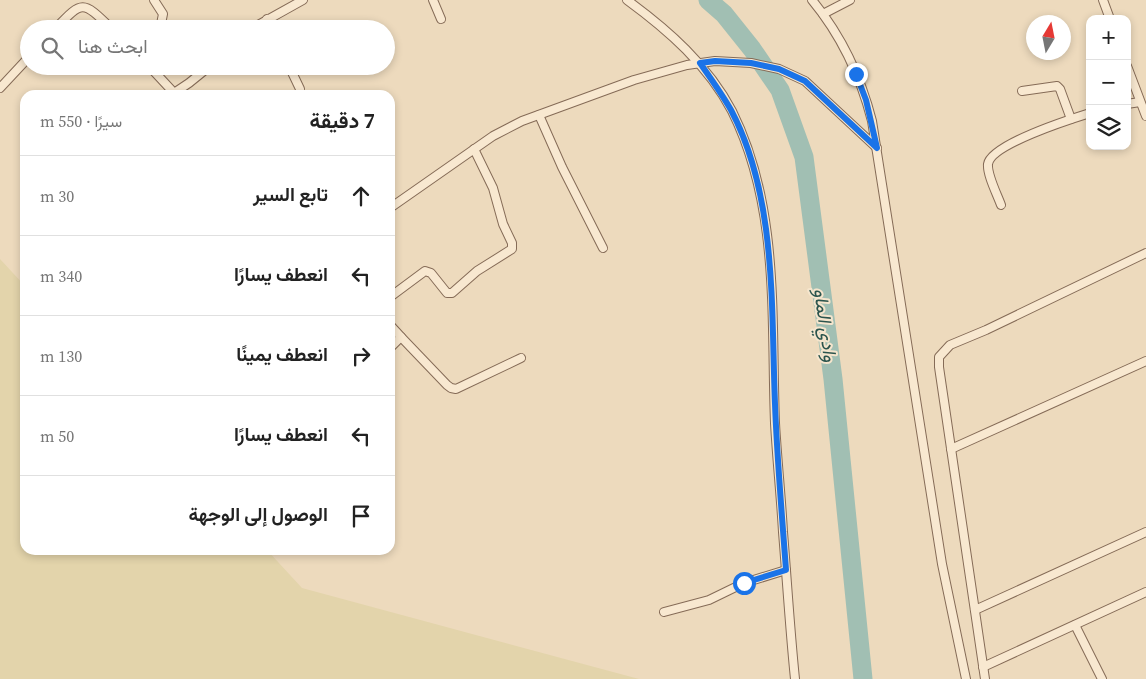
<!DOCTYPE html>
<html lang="ar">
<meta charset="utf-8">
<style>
body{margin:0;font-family:"Source Serif 4",Vazirmatn,serif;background:#f2f2f2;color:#222;direction:rtl}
.controls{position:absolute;right:15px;top:15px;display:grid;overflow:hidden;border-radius:10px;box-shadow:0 2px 8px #0003}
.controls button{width:45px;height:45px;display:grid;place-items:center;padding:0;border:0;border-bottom:1px solid #e0e0e0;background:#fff;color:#222;font:25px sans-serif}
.compass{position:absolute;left:1026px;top:15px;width:45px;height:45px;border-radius:50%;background:#fff;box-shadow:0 2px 8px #0003;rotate:10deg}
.stop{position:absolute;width:15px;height:15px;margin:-11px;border:4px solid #1a73e8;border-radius:50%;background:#fff}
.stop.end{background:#1a73e8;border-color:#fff;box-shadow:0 1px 5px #0008}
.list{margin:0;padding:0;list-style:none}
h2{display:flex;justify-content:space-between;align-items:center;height:65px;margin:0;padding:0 20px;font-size:21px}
h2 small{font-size:16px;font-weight:400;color:#767676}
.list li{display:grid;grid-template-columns:32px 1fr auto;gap:15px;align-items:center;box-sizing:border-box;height:80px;padding:0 20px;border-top:1px solid #e0e0e0}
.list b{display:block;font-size:19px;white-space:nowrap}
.list em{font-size:16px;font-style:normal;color:#767676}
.icon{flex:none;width:28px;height:28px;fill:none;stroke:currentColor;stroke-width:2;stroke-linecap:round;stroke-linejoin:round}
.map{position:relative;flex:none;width:1146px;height:679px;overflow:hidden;direction:ltr}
.search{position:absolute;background:#fff;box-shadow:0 2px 8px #0003;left:20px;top:20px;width:375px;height:55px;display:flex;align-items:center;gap:12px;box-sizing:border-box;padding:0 18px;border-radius:28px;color:#767676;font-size:19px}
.panel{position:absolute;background:#fff;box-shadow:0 2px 8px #0003;left:20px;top:90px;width:375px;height:465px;border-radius:15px;direction:rtl}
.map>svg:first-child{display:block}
</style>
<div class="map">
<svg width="1146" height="679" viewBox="0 0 1146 679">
<rect width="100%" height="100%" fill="#eddabd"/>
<polygon fill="#e3d4ab" points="0,259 25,286 25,550 267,550 302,588 639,679 0,679"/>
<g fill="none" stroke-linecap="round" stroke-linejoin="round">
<polyline stroke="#a1bfb3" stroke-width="19" points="708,0 724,14 752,49 780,90 804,157 833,379 863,679"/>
<g stroke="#856b57" stroke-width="10">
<g id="street">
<polyline points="154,0 163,14 160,29"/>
<polyline points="433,0 441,19"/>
<path d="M627,0c41,30 81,65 105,111 48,96 39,208 43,312 2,36 6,73 8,109 4,49 7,98 12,147"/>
<path d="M812,0c29,35 49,78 60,121l70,443 24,115"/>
<polyline points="1103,0 1110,19"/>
<polyline points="823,14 850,0"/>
<polyline points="267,19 272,29"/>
<path d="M55,29c28,-29 27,-29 57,0"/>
<polyline points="251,29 303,0"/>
<polyline points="149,66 176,95"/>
<polyline points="289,66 300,89"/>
<polyline points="1127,66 1146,116"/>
<polyline points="0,88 29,57"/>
<polyline points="1022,91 1057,86 1060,89 1071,119"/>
<polyline points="174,93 189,83 210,66"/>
<polyline points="1127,104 1140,102"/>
<polyline points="539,115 562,167 603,248"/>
<path d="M1001,205c-4,-11 -14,-30 -13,-41 3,-20 83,-45 102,-51"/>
<polyline points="390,208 493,136 522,121 634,80 687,65 715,61 751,63 779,69 805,81 877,148"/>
<polyline points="390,297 425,271 431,273 447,293 452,293 477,271 512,249 512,243 503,224 493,188 474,149"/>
<polyline points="390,325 401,337 390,348"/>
<polyline points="401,337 447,385 451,388 456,389 521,358"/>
<polyline points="951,449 1146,361"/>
<polyline points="975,610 1146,532"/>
<polyline points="664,612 709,600 744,583 786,570"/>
<polyline points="1075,625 1102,679"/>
<polyline points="983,667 1146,592"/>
<polyline points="985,679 939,367 939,357 950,345 986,330 1146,253"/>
</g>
</g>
<use href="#street" stroke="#f8e8d0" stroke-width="8"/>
</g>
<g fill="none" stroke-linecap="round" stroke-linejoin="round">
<path stroke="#1a73e8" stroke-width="6" d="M744,583l42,-13c-4,-55 -9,-111 -11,-166 -4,-96 2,-207 -44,-294 -9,-16 -20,-31 -31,-47l15,-2 36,2 28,6 26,12 72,67 -11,-48 -10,-26"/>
</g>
<g text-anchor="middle" stroke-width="4" stroke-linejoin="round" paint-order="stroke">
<g font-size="19" font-style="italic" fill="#2b544d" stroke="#f5e5cd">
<text transform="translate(826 325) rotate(82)" y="7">وادي الماو</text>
</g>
</g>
</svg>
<div class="controls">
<button>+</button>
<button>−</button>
<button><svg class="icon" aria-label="layers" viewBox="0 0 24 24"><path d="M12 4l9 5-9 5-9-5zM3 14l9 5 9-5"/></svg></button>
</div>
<svg class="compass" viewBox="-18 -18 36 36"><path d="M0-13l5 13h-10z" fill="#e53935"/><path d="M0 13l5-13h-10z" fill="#767676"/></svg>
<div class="stop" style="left:744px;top:583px"></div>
<div class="stop end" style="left:856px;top:74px"></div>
<div class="search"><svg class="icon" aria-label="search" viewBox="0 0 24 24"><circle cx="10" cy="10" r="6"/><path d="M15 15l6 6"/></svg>ابحث هنا</div>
<section class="panel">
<h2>7 دقيقة<small>سيرًا · 550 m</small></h2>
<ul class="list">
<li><svg class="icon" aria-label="ahead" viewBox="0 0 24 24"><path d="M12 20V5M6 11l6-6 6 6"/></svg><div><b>تابع السير</b></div><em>30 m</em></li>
<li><svg class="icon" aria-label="left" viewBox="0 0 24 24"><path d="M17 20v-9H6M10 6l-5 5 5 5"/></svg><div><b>انعطف يسارًا</b></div><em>340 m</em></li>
<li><svg class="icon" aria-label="right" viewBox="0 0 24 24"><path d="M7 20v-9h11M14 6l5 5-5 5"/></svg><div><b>انعطف يمينًا</b></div><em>130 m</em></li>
<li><svg class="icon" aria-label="left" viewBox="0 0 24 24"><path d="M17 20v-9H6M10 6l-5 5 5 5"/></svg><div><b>انعطف يسارًا</b></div><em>50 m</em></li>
<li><svg class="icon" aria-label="arrive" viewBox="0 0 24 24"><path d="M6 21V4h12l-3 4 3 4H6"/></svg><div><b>الوصول إلى الوجهة</b></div></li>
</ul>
</section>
</div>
